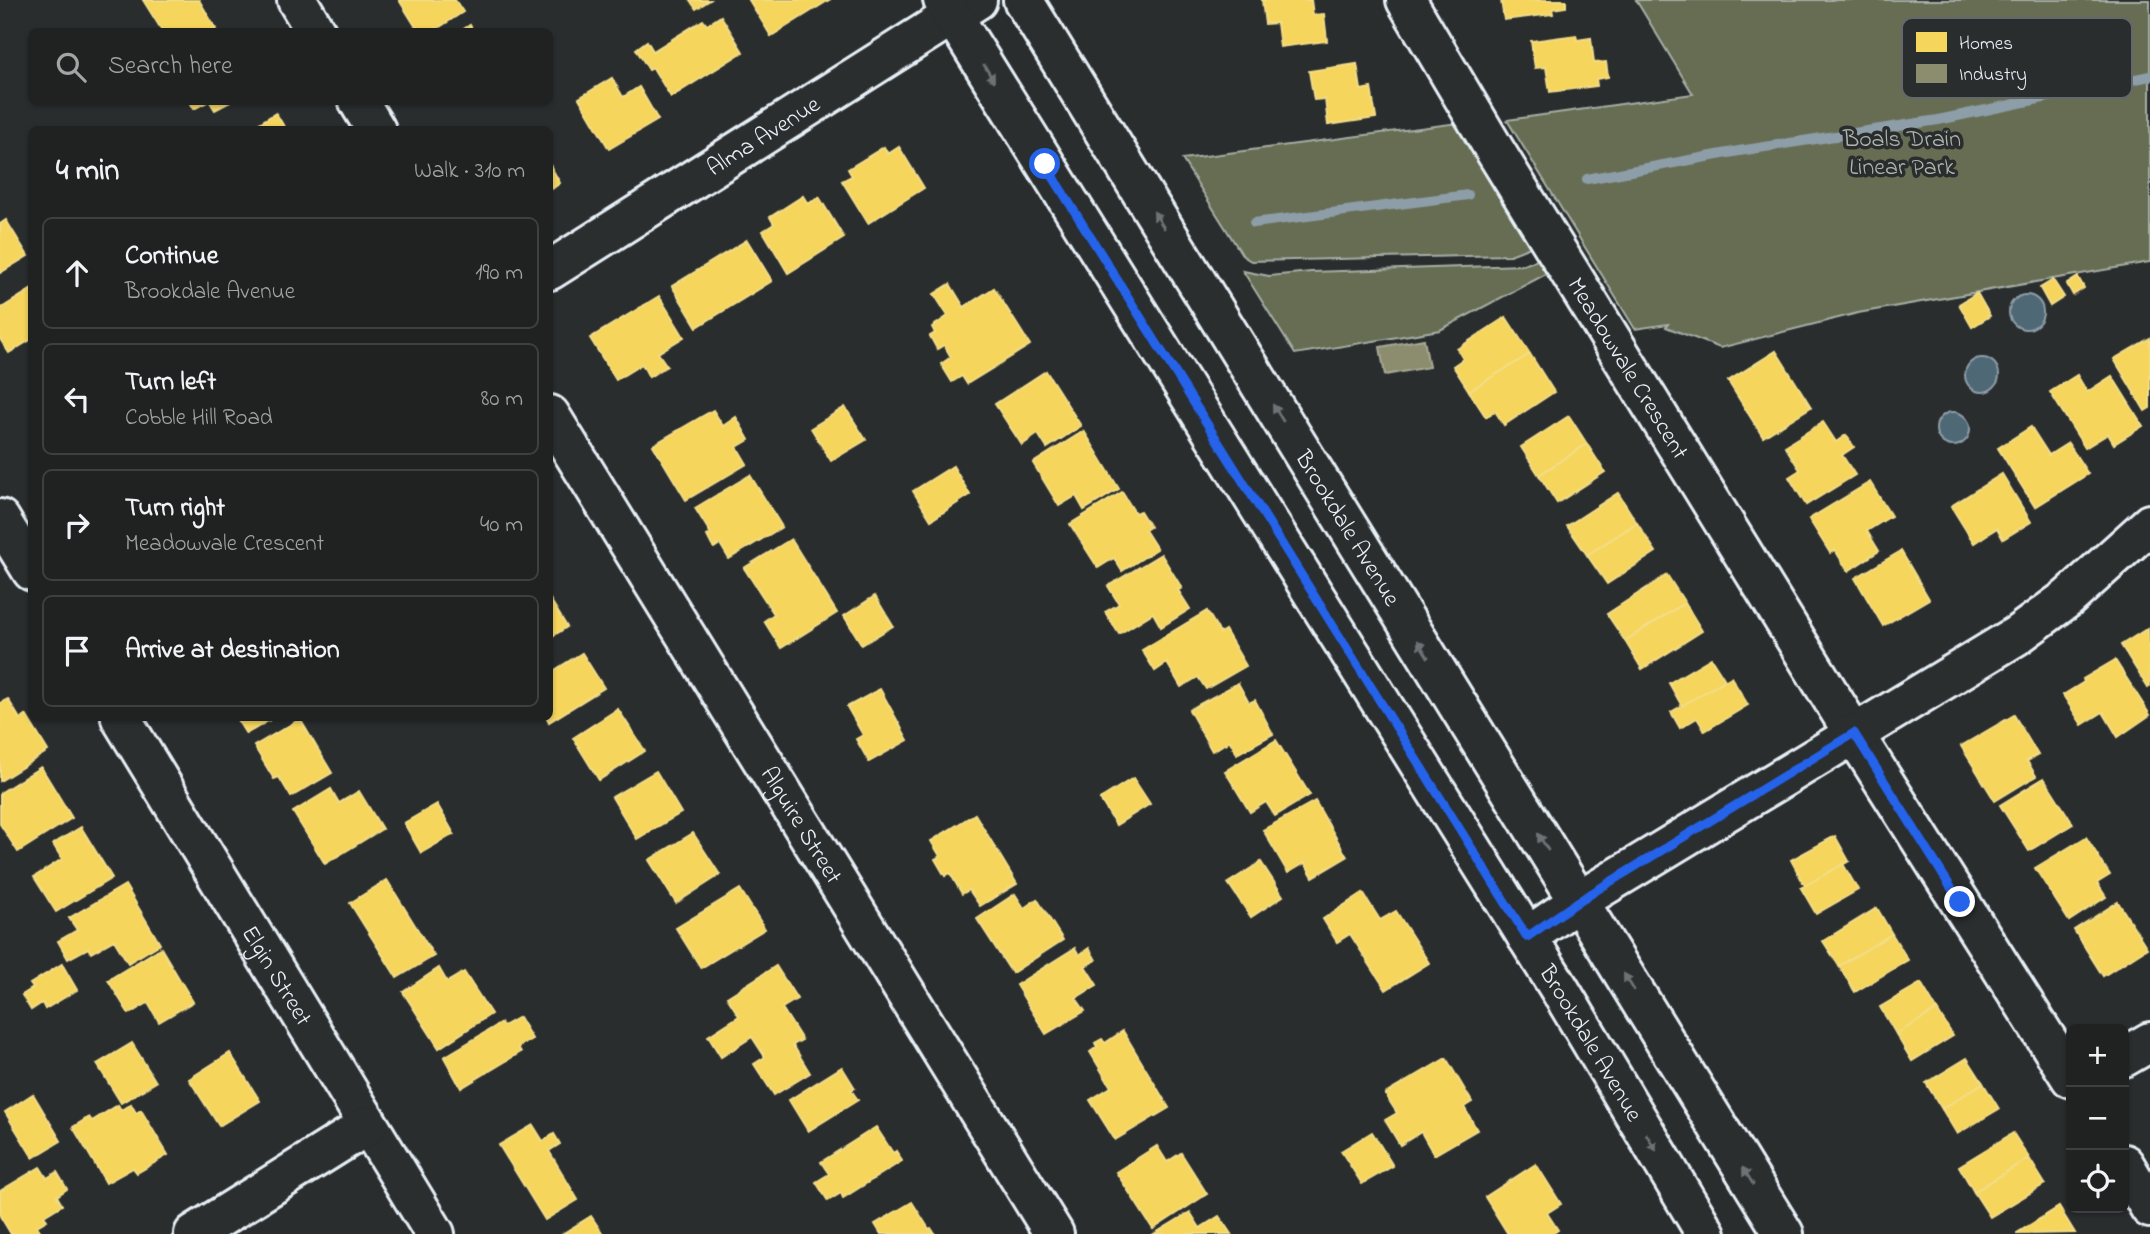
<!DOCTYPE html>
<meta charset="utf-8">
<style>
body{margin:0;font-family:"Indie Flower",sans-serif;background:#282a2a;color:#f1f3f6}
.controls{position:absolute;right:21px;bottom:21px;display:grid;overflow:hidden;border-radius:10px;box-shadow:0 2px 5px #0004}
.controls button{width:63px;height:63px;display:grid;place-items:center;padding:0;border:0;border-bottom:2px solid #3d3f40;background:#202222;color:#f1f3f6;font:35px sans-serif}
.stop{position:absolute;width:21px;height:21px;margin:-16px;border:5px solid #2563eb;border-radius:50%;background:#fff}
.stop.end{background:#2563eb;border-color:#fff;box-shadow:0 2px 7px #0008}
.list{margin:0;padding:0;list-style:none}
h2{display:flex;justify-content:space-between;align-items:center;height:91px;margin:0;padding:0 28px;font-size:30px}
h2 small{font-size:23px;font-weight:400;color:#a2a4a5}
.list li{display:grid;grid-template-columns:46px 1fr auto;gap:21px;align-items:center;box-sizing:border-box;height:112px;margin:0 14px 14px;padding:0 14px;border:2px solid #3d3f40;border-radius:10px}
.list b{display:block;font-size:26px;white-space:nowrap}
.list p{margin:0;font-size:23px;white-space:nowrap;color:#a2a4a5}
.list em{font-size:23px;font-style:normal;color:#a2a4a5}
.icon{flex:none;width:38px;height:38px;fill:none;stroke:currentColor;stroke-width:2;stroke-linecap:round;stroke-linejoin:round}
.map{position:relative;flex:none;width:2150px;height:1234px;overflow:hidden}
.search{position:absolute;background:#202222;box-shadow:0 2px 5px #0004;left:28px;top:28px;width:525px;height:77px;display:flex;align-items:center;gap:18px;box-sizing:border-box;padding:0 24px;border-radius:10px;color:#a2a4a5;font-size:26px}
.panel{position:absolute;background:#202222;box-shadow:0 2px 5px #0004;left:28px;top:126px;width:525px;height:595px;border-radius:10px}
.map>svg:first-child{display:block}
</style>
<div class="map">
<svg width="2150" height="1234" viewBox="0 0 2150 1234">
<rect width="100%" height="100%" fill="#2a2d2e"/>
<filter id="ink" filterUnits="userSpaceOnUse"><feTurbulence type="fractalNoise" baseFrequency=".0143" numOctaves="2"/><feDisplacementMap in="SourceGraphic" scale="14" xChannelSelector="R" yChannelSelector="G"/><feConvolveMatrix kernelMatrix="1 2 1 2 8 2 1 2 1" color-interpolation-filters="sRGB"/></filter>
<g filter="url(#ink)">
<g fill="#666d53" stroke="#a7afa6" stroke-width="2">
<polygon points="1636,0 2150,0 2150,262 1858,313 1720,348 1666,327 1668,324 1635,329 1507,120 1693,94"/>
<polygon points="1458,123 1533,246 1510,255 1251,261 1243,256 1182,159"/>
<polygon points="1541,259 1548,273 1440,330 1295,354 1243,271 1269,276 1311,272 1523,265"/>
</g>
<g fill="#506774" stroke="#8d9ea9" stroke-width="2">
<circle cx="2026" cy="312" r="17"/>
<circle cx="1982" cy="375" r="17"/>
<circle cx="1953" cy="429" r="17"/>
</g>
<g fill="#f6d55c" stroke="#f2dd8b" stroke-width="2">
<polygon points="143,0 199,0 216,29 212,32 163,32"/>
<polygon points="399,0 455,0 463,12 432,32 419,32"/>
<polygon points="690,0 710,0 696,9"/>
<polygon points="749,0 829,0 771,36"/>
<polygon points="1262,0 1311,0 1313,15 1324,14 1327,41 1280,47 1277,23 1265,24"/>
<polygon points="1501,0 1566,0 1566,7 1552,9 1553,14 1504,20"/>
<polygon points="721,16 743,52 671,97 653,68 649,70 636,49 647,41 653,51 703,20 707,25"/>
<polygon points="470,25 474,32 459,32"/>
<polygon points="1576,35 1577,40 1591,38 1594,63 1606,62 1608,77 1596,79 1597,86 1550,92 1546,67 1535,68 1531,41"/>
<polygon points="1357,64 1361,90 1371,88 1376,118 1328,125 1325,99 1314,100 1309,71"/>
<polygon points="612,78 623,97 639,87 658,120 609,149 579,98"/>
<polygon points="190,102 207,102 194,109"/>
<polygon points="210,102 230,102 215,110"/>
<polygon points="276,113 286,130 248,130"/>
<polygon points="884,147 888,154 899,147 924,188 868,223 842,181 852,176 848,169"/>
<polygon points="550,165 560,183 552,189 550,186"/>
<polygon points="803,196 808,204 819,197 844,238 788,273 763,231 774,224 770,217"/>
<polygon points="6,220 28,256 0,273 0,224"/>
<polygon points="747,240 772,281 697,327 672,286"/>
<polygon points="2078,277 2084,288 2073,295 2067,284"/>
<polygon points="2053,280 2064,297 2050,306 2040,288"/>
<polygon points="950,284 964,307 994,288 1030,345 967,384 962,376 952,382 941,364 951,357 944,345 937,349 930,336 935,333 932,327 948,316 934,294"/>
<polygon points="32,289 32,339 9,353 0,339 0,309"/>
<polygon points="1977,293 1990,316 1972,327 1959,304"/>
<polygon points="659,296 684,337 658,353 667,366 649,377 642,364 616,380 590,338"/>
<polygon points="1506,317 1530,354 1469,391 1453,366 1463,359 1457,349"/>
<polygon points="2150,338 2150,408 2145,411 2114,359"/>
<polygon points="1776,351 1811,407 1763,437 1728,381"/>
<polygon points="1530,354 1554,392 1504,425 1495,411 1486,417 1469,391"/>
<polygon points="1046,371 1081,426 1047,448 1038,434 1022,445 995,404"/>
<polygon points="2077,375 2087,392 2112,376 2143,426 2114,444 2108,434 2085,448 2050,392"/>
<polygon points="845,407 866,440 831,461 811,428"/>
<polygon points="713,410 723,426 736,417 749,440 737,447 747,464 686,500 653,445"/>
<polygon points="1569,416 1587,444 1539,475 1521,447"/>
<polygon points="1823,422 1836,442 1846,435 1854,447 1842,455 1855,475 1806,505 1789,477 1800,470 1785,446"/>
<polygon points="2031,427 2049,455 2068,443 2088,474 2035,507 1998,448"/>
<polygon points="1084,431 1119,489 1084,510 1076,496 1059,506 1033,463"/>
<polygon points="1587,444 1605,472 1557,503 1539,475"/>
<polygon points="953,466 970,495 931,520 913,491"/>
<polygon points="2002,474 2031,522 2003,539 1997,528 1974,543 1951,506"/>
<polygon points="750,475 782,527 729,559 720,544 714,548 712,546 707,536 711,534 695,508"/>
<polygon points="1870,482 1891,516 1867,531 1879,551 1848,571 1835,550 1830,553 1809,519"/>
<polygon points="1122,492 1135,513 1140,511 1150,527 1145,530 1157,549 1122,571 1114,558 1098,568 1070,524"/>
<polygon points="1618,493 1637,523 1587,555 1567,526"/>
<polygon points="1637,523 1656,552 1607,584 1587,555"/>
<polygon points="791,539 837,613 781,648 764,621 774,614 744,568"/>
<polygon points="1901,551 1929,599 1883,626 1855,578"/>
<polygon points="1161,554 1182,588 1178,590 1190,609 1161,627 1153,613 1119,634 1105,612 1119,604 1108,586"/>
<polygon points="1667,575 1685,603 1625,641 1607,614"/>
<polygon points="875,596 893,626 862,645 844,616"/>
<polygon points="550,599 567,627 550,638"/>
<polygon points="1685,603 1702,631 1642,669 1625,641"/>
<polygon points="1207,611 1220,633 1225,630 1246,666 1206,689 1198,677 1181,687 1167,663 1155,671 1142,650"/>
<polygon points="2148,628 2150,686 2148,688 2121,645"/>
<polygon points="582,653 604,688 549,722 547,718 550,718 550,673"/>
<polygon points="1711,658 1725,680 1682,706 1669,683"/>
<polygon points="2115,660 2150,715 2118,737 2103,712 2082,725 2063,695 2084,682 2083,679"/>
<polygon points="1731,677 1748,705 1705,731 1697,718 1680,728 1671,712"/>
<polygon points="1238,683 1249,703 1255,700 1273,734 1237,754 1230,741 1212,751 1189,710"/>
<polygon points="880,689 908,740 869,762 856,739 863,735 847,707"/>
<polygon points="8,699 20,719 26,715 48,751 0,781 0,703"/>
<polygon points="618,709 645,751 599,780 573,738"/>
<polygon points="2014,715 2038,755 2027,761 2036,776 1995,801 1961,746"/>
<polygon points="236,718 273,718 246,734"/>
<polygon points="300,719 332,773 291,797 279,777 274,779 254,746"/>
<polygon points="1276,740 1310,795 1275,816 1266,802 1250,812 1225,771"/>
<polygon points="41,767 72,818 18,852 0,824 0,793"/>
<polygon points="656,771 681,813 637,839 612,797"/>
<polygon points="1133,778 1150,804 1116,825 1100,799"/>
<polygon points="2044,778 2073,824 2029,851 2000,805"/>
<polygon points="331,789 339,803 359,791 382,829 325,864 293,812"/>
<polygon points="1315,801 1347,857 1313,877 1305,863 1288,873 1263,830"/>
<polygon points="437,804 454,834 421,853 404,823"/>
<polygon points="975,814 1017,884 980,906 969,890 962,894 950,873 945,876 935,859 940,856 931,841"/>
<polygon points="81,827 112,878 56,912 34,877 62,859 53,844"/>
<polygon points="693,833 720,875 676,903 649,860"/>
<polygon points="1835,836 1849,861 1805,886 1791,860"/>
<polygon points="2086,837 2110,875 2097,883 2106,897 2069,921 2035,868"/>
<polygon points="1261,862 1283,896 1251,917 1228,883"/>
<polygon points="1843,864 1858,890 1816,914 1801,888"/>
<polygon points="387,880 434,956 397,978 350,903"/>
<polygon points="125,885 160,944 128,963 114,940 91,953 88,948 68,959 58,941 77,930 69,918"/>
<polygon points="740,889 765,929 701,968 676,928"/>
<polygon points="1363,893 1380,920 1396,911 1429,963 1386,990 1350,934 1337,942 1323,919"/>
<polygon points="1015,894 1024,908 1037,899 1063,940 1012,973 977,919"/>
<polygon points="2118,902 2147,948 2103,976 2074,930"/>
<polygon points="1877,908 1892,934 1839,966 1823,941"/>
<polygon points="1892,934 1908,960 1855,992 1839,966"/>
<polygon points="161,948 193,1002 159,1022 148,1003 129,1014 108,980"/>
<polygon points="1075,948 1079,955 1089,948 1096,960 1085,966 1097,985 1076,998 1085,1011 1046,1034 1016,985"/>
<polygon points="62,964 77,990 45,1009 42,1003 31,1010 22,995 33,988 30,984"/>
<polygon points="776,966 797,999 782,1008 802,1040 793,1045 810,1073 774,1095 754,1064 765,1057 752,1037 721,1057 708,1036 739,1016 727,997"/>
<polygon points="439,968 447,982 464,972 491,1014 439,1048 403,992"/>
<polygon points="1921,983 1937,1010 1896,1034 1880,1007"/>
<polygon points="1937,1010 1953,1036 1912,1061 1896,1034"/>
<polygon points="519,1017 532,1039 518,1047 521,1052 461,1088 444,1057 501,1023 503,1026"/>
<polygon points="1123,1031 1169,1108 1115,1140 1090,1100 1111,1087 1090,1052 1097,1047 1095,1043 1102,1039 1105,1043"/>
<polygon points="132,1043 156,1082 121,1103 97,1064"/>
<polygon points="230,1053 260,1101 219,1126 189,1079"/>
<polygon points="1446,1058 1472,1102 1464,1107 1477,1130 1434,1155 1421,1132 1400,1145 1385,1120 1397,1113 1385,1094"/>
<polygon points="1967,1058 1983,1083 1942,1109 1926,1083"/>
<polygon points="842,1067 855,1088 851,1090 858,1100 808,1131 789,1100"/>
<polygon points="1983,1083 1999,1109 1957,1134 1942,1109"/>
<polygon points="33,1094 61,1141 33,1158 5,1112"/>
<polygon points="131,1104 136,1113 141,1110 168,1155 137,1173 133,1168 106,1183 73,1127 89,1117 92,1121 118,1105 121,1110"/>
<polygon points="533,1125 543,1141 554,1134 560,1144 549,1151 578,1200 545,1220 499,1145"/>
<polygon points="876,1127 893,1153 896,1151 902,1161 843,1198 841,1193 828,1201 816,1182 829,1174 821,1162"/>
<polygon points="1372,1132 1393,1166 1362,1184 1341,1151"/>
<polygon points="2013,1133 2029,1158 1974,1192 1959,1166"/>
<polygon points="1157,1146 1167,1162 1181,1153 1207,1194 1153,1229 1116,1172"/>
<polygon points="2029,1158 2045,1184 1990,1217 1974,1192"/>
<polygon points="1536,1164 1561,1204 1547,1213 1558,1230 1552,1234 1508,1234 1485,1197"/>
<polygon points="40,1167 47,1178 57,1172 67,1189 57,1196 62,1205 44,1216 47,1220 37,1226 41,1232 37,1234 11,1234 0,1216 0,1191"/>
<polygon points="912,1202 929,1229 931,1228 935,1234 881,1234 875,1224"/>
<polygon points="2059,1207 2075,1233 2017,1234 2017,1233"/>
<polygon points="1190,1212 1200,1228 1219,1216 1231,1234 1154,1234"/>
<polygon points="591,1216 603,1234 562,1234"/>
</g>
<polygon fill="#8c8c6e" stroke="#a8aa97" stroke-width="2" points="1424,339 1429,367 1385,375 1380,347"/>
<g fill="none" stroke-linecap="round" stroke-linejoin="round">
<g stroke="#8d9ea9" stroke-width="10">
<polyline points="1587,179 1739,151 1938,120 2150,76"/>
<polyline points="1254,223 1468,195"/>
</g>
<g stroke="#e8f1f8" stroke-width="44">
<g id="minor">
<polyline points="297,0 316,32"/>
<path id="s1" d="M1406,0l88,149 360,585 217,344"/>
<polyline points="359,102 376,130"/>
<path id="s2" d="M550,270l427,-270"/>
<path id="s3" d="M550,415l504,819"/>
<polyline points="0,519 32,571"/>
<path id="s4" d="M121,718l314,516"/>
<polyline points="1527,937 1579,901 2016,636 2068,598 2150,524"/>
<polyline points="2124,1057 2150,1042"/>
<polyline points="2124,1164 2150,1208"/>
<polyline points="194,1234 368,1125"/>
</g>
</g>
<g stroke="#e8f1f8" stroke-width="44">
<g id="major">
<path id="s5" d="M943,0l616,988 147,246"/>
<path id="s6" d="M1023,0l761,1234"/>
</g>
</g>
<use href="#minor" stroke="#2a2d2e" stroke-width="38"/>
<use href="#major" stroke="#2a2d2e" stroke-width="38"/>
</g>
<defs><path id="oneway-solid" d="M-6-.8H1V-3.2L6.5 0L1 3.2V.8H-6Z" transform="scale(1.75)"/></defs>
<g fill="#6c7275">
<use href="#oneway-solid" transform="translate(989 73) rotate(58)"/>
<use href="#oneway-solid" transform="translate(1159 220) rotate(-122)"/>
<use href="#oneway-solid" transform="translate(1278 413) rotate(-122)"/>
<use href="#oneway-solid" transform="translate(1423 649) rotate(-122)"/>
<use href="#oneway-solid" transform="translate(1543 842) rotate(-122)"/>
<use href="#oneway-solid" transform="translate(1629 982) rotate(-122)"/>
<use href="#oneway-solid" transform="translate(1651 1142) rotate(59)"/>
<use href="#oneway-solid" transform="translate(1748 1176) rotate(-122)"/>
</g>
</g>
<g fill="none" stroke-linecap="round" stroke-linejoin="round" filter="url(#ink)">
<polyline stroke="#2563eb" stroke-width="9" points="1045,164 1527,937 1579,901 1854,733 1960,902"/>
</g>
<g text-anchor="middle" stroke-width="7" stroke-linejoin="round" paint-order="stroke">
<g font-size="24" fill="#e8f1f8" stroke="#2a2d2e">
<text dy="8" stroke="none"><textPath href="#s2" startOffset="252">Alma Avenue</textPath></text>
<text dy="8" stroke="none"><textPath href="#s1" startOffset="430">Meadowvale Crescent</textPath></text>
<text dy="8" stroke="none"><textPath href="#s6" startOffset="620">Brookdale Avenue</textPath></text>
<text dy="8" stroke="none"><textPath href="#s3" startOffset="481">Alguire Street</textPath></text>
<text dy="8" stroke="none"><textPath href="#s4" startOffset="301">Elgin Street</textPath></text>
<text dy="8" stroke="none"><textPath href="#s5" startOffset="1228">Brookdale Avenue</textPath></text>
</g>
<g font-size="24" fill="#aeb6ae" stroke="#2a2d2e">
<text x="1902" y="146">Boals Drain<tspan x="1902" dy="28">Linear Park</tspan></text>
</g>
</g>
<rect x="1902" y="18" width="230" height="80" rx="10" fill="#2a2d2e" stroke="#63686b" stroke-width="2"/>
<rect x="1916" y="32" width="31" height="20" fill="#f6d55c"/>
<rect x="1916" y="64" width="31" height="19" fill="#8c8c6e"/>
<g font-size="19" fill="#e8f1f8">
<text x="1959" y="49">Homes</text>
<text x="1959" y="80">Industry</text>
</g>
</svg>
<div class="controls">
<button>+</button>
<button>−</button>
<button><svg class="icon" aria-label="locate" viewBox="0 0 24 24"><circle cx="12" cy="12" r="6"/><path d="M12 2v4M12 18v4M2 12h4M18 12h4"/></svg></button>
</div>
<div class="stop" style="left:1045px;top:164px"></div>
<div class="stop end" style="left:1960px;top:902px"></div>
<div class="search"><svg class="icon" aria-label="search" viewBox="0 0 24 24"><circle cx="10" cy="10" r="6"/><path d="M15 15l6 6"/></svg>Search here</div>
<section class="panel">
<h2>4 min<small>Walk · 310 m</small></h2>
<ul class="list">
<li><svg class="icon" aria-label="ahead" viewBox="0 0 24 24"><path d="M12 20V5M6 11l6-6 6 6"/></svg><div><b>Continue</b><p>Brookdale Avenue</p></div><em>190 m</em></li>
<li><svg class="icon" aria-label="left" viewBox="0 0 24 24"><path d="M17 20v-9H6M10 6l-5 5 5 5"/></svg><div><b>Turn left</b><p>Cobble Hill Road</p></div><em>80 m</em></li>
<li><svg class="icon" aria-label="right" viewBox="0 0 24 24"><path d="M7 20v-9h11M14 6l5 5-5 5"/></svg><div><b>Turn right</b><p>Meadowvale Crescent</p></div><em>40 m</em></li>
<li><svg class="icon" aria-label="arrive" viewBox="0 0 24 24"><path d="M6 21V4h12l-3 4 3 4H6"/></svg><div><b>Arrive at destination</b></div></li>
</ul>
</section>
</div>
